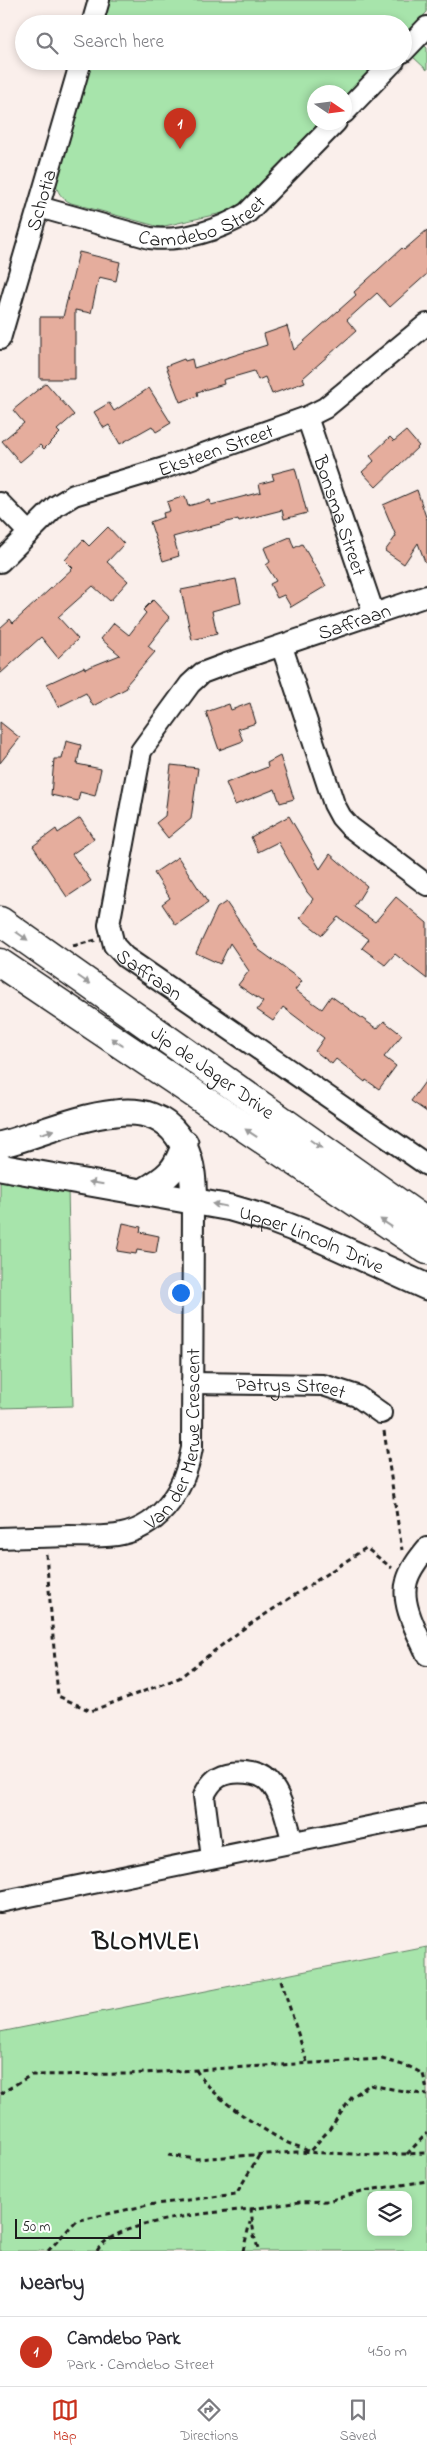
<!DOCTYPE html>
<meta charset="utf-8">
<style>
body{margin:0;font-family:"Indie Flower",sans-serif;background:#f7f7f7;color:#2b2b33}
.controls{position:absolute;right:15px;bottom:15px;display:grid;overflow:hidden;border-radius:10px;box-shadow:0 2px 8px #0003}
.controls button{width:45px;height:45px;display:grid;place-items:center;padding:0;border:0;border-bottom:1px solid #e1e1e2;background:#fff;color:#2b2b33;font:25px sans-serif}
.compass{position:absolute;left:307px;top:85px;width:45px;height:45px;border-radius:50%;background:#fff;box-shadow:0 2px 8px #0003;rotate:103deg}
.scale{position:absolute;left:15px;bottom:12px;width:126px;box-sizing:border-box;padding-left:5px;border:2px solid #1c1c1c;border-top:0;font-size:14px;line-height:18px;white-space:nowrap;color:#1c1c1c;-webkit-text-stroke:4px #fff;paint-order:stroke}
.you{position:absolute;left:180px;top:1292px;width:18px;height:18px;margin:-12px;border:4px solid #fff;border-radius:50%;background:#1a73e8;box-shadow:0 0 0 8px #1a73e833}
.badge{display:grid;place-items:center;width:32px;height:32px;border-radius:50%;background:#c8321e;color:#fff;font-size:16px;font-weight:700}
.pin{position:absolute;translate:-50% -41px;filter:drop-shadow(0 1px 2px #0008)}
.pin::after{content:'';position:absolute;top:26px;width:18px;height:15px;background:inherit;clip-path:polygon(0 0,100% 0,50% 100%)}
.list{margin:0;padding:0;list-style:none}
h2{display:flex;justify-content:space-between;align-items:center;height:65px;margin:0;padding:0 20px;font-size:21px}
h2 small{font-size:16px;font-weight:400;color:#7c7c81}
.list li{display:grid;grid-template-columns:32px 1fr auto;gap:15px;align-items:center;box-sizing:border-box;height:70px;padding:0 20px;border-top:1px solid #e1e1e2}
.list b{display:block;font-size:19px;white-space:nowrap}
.list p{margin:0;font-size:16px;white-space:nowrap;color:#7c7c81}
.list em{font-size:16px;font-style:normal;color:#7c7c81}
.icon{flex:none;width:28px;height:28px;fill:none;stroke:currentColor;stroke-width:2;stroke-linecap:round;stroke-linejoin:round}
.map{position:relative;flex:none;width:427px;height:2251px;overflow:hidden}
.search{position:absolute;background:#fff;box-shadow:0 2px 8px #0003;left:15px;right:15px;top:15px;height:55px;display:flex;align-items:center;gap:12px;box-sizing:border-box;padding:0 18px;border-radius:28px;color:#7c7c81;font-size:19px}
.sheet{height:135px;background:#fff}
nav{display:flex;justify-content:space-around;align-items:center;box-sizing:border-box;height:70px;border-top:1px solid #e1e1e2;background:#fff;font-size:14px;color:#7c7c81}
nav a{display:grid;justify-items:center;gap:2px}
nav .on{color:#c8321e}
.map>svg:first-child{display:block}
</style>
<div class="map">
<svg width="427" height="2251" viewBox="0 0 427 2251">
<rect width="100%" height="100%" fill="#faefeb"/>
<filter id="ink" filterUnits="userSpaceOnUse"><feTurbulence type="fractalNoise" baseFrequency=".02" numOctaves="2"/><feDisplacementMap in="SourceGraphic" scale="10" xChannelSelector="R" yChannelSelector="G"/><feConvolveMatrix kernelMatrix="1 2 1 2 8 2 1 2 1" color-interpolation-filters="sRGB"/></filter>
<g filter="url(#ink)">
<g fill="#a7e4ab" stroke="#628064" fill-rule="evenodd">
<polygon points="106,0 427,0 427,12 403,37 403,24 100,24"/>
<polygon points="422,43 427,48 427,70 411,55"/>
<path d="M89,61h291l-35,37 -1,-6h-30v30l7,1 -76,79 -18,10 -67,15 -89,-24c-10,-5 -14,-11 -16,-22z"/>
<polygon points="0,1180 68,1189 73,1406 0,1408"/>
<path d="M427,1947v304h-427v-219zM371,2195h37v37h-37z"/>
</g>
<g fill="#e5ad9d" stroke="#1c1c1c">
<polygon points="427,230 427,274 390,307 377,293 347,320 356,331 303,378 305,382 272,394 265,377 258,380 254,371 223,380 224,384 197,392 198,396 180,402 166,366 184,359 185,361 192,359 194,368 267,345 264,334 287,326 294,350 356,295 354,292 402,248 404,250"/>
<polygon points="79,252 120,262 116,281 99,277 91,313 75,310 75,379 40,379 40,317 63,317"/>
<polygon points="46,383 74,415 57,430 60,433 44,449 40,445 20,462 2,441 24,423 13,410"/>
<polygon points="149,388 171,423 156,432 152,426 120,444 109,425 104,428 94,412 109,403 114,411"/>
<polygon points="406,431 419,446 376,487 362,472 374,461 370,456 390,437 394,441"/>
<polygon points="295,468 307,513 284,519 282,510 239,521 238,519 173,537 179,556 163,561 150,522 164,517 163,513 170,511 167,502 185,496 188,506 210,500 211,505 261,492 259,484 274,480 272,474"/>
<polygon points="417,490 427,520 427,562 425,562 418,543 404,564 385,551 396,536 383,505"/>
<polygon points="108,527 124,544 107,562 128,581 110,601 93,586 58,617 78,639 58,658 41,637 0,674 0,628 10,619 13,623 73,568 65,560 83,540 89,546"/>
<polygon points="290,537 294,548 302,544 326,586 291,607 284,595 277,598 270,584 276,581 266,565 270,562 264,548"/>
<polygon points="236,579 241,603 212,611 217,634 192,640 181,590"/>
<polygon points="153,600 170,618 148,646 155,652 126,685 127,688 93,706 86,693 58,707 47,684 84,667 85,669 120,655 101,639 114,623 129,635 146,613 143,610"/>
<polygon points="250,703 256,723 238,729 243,741 219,750 206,712 229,704 231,710"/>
<polygon points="0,722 20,738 0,763"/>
<polygon points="66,741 81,745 77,764 101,769 95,796 80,792 78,801 51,795 54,759 62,759"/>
<polygon points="280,756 294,799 280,803 275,789 235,805 226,783 268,767 267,763"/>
<polygon points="171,765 198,768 191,819 168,838 156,823 165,816"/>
<polygon points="289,816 320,869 330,854 367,886 354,907 375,922 396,897 427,923 427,979 395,954 385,965 362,948 369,939 338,917 322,935 300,918 313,899 307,892 278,842 258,852 251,837"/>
<polygon points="80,818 94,839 72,854 91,881 67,897 33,846 56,829 58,833"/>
<polygon points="178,857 208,903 176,925 162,904 170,898 154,873"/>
<polygon points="226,902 259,950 302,981 295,990 322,1009 331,996 377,1029 384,1021 402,1035 384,1057 396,1066 379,1089 366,1080 365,1082 336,1059 332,1064 315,1051 324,1038 283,1007 273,1021 257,1010 263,1002 238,985 249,971 230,943 220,964 196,953 217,908"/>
<polygon points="427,1079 427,1112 411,1101"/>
<polygon points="123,1223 141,1227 140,1232 159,1236 156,1253 137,1250 136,1254 117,1251"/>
</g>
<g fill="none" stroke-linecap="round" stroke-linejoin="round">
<g stroke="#1c1c1c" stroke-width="24">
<g id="minor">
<polyline points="92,24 99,0"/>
<polyline points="403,52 427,27"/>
<polyline points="344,113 394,61"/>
<path id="s1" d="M39,207l111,31c32,4 70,-8 97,-25l89,-91"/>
<path id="s2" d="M0,339l81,-278"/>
<path id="s3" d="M307,417l67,197"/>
<polyline points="0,503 29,533"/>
<path id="s4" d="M0,562l56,-56 18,-11 90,-27 143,-51 18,-9 102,-84"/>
<path id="s5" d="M427,596l-201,68 -24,9 -12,11 -49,67 -32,174 5,20 11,12 302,208"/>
<polyline points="282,647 334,804 341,817 350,827 427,885"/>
<path id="s6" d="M192,1383l131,2 34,11 24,17"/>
<path id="s7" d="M0,1538c23,-1 46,-1 69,-2 17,0 36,2 53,-2 42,-9 63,-47 70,-86l1,-247"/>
<path d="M427,1548c-8,10 -17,21 -20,33 -7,23 11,53 20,74"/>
<path d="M212,1858l-8,-62c3,-7 8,-15 15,-19 13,-7 41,-6 51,6 13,14 17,41 23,59"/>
<polyline points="0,1902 427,1815"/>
</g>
</g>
<g stroke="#1c1c1c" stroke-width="29">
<g id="tertiary">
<path d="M0,1145c38,-10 76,-28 115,-32 58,-8 81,37 78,88"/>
<path id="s8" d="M0,1167l231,41 41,12 42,16 113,51"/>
<path d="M144,1191c24,-14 32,-20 41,-48"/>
</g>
</g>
<g stroke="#1c1c1c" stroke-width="31">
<g id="secondary">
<path id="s9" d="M0,921l427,302"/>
<polyline points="0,963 427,1250"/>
</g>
</g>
<g stroke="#1c1c1c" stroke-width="3" stroke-dasharray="5 4" stroke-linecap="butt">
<polyline points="73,946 96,940"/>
<polyline points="384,1431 402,1550"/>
<polyline points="46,1554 58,1696 91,1711 179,1678 243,1629 366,1548 392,1568"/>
<polyline points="281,1980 307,2062"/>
<path d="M196,2070c17,28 59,55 88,71 9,5 17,5 25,11l20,-22 23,-33 17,-12 58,10"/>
<polyline points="0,2094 31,2075 128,2074 382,2059 410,2067 423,2074 427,2089"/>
<polyline points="407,2154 427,2133"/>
<polyline points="168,2155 196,2159 296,2152 381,2155 427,2153"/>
<polyline points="251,2209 300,2202 328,2201 362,2191 427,2181"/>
<polyline points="48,2251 76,2221 148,2205 236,2194 260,2154"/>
<path d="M97,2251c16,-31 120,-39 154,-42l3,27 5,15"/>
<polyline points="243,2251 250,2222"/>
</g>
<use href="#minor" stroke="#fff" stroke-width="20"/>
<use href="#tertiary" stroke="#fff" stroke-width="25"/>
<use href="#secondary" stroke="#fff" stroke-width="28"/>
</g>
<defs><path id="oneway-solid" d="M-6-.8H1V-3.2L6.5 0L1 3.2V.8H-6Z" transform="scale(1.25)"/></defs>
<g fill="#999">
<use href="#oneway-solid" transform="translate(22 936) rotate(35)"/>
<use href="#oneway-solid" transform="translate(84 980) rotate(35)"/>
<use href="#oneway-solid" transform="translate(117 1042) rotate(-146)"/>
<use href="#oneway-solid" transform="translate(47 1132) rotate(-17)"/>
<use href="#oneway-solid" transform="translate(251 1133) rotate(-146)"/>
<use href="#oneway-solid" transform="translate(316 1144) rotate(35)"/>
<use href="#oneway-solid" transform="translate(96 1183) rotate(-171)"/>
<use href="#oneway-solid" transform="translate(219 1205) rotate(-169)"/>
<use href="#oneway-solid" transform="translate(386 1223) rotate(-146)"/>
</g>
</g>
<g text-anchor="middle" stroke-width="4.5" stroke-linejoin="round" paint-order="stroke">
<g font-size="20" fill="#1c1c1c" stroke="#fff">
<text dy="7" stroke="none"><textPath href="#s2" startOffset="145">Schotia</textPath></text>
<text dy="7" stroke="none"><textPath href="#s1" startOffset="171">Camdebo Street</textPath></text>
<text dy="7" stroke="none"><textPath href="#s4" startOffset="249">Eksteen Street</textPath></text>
<text dy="7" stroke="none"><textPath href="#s3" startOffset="104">Bonsma Street</textPath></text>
<text transform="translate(354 621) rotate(-19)" y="7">Saffraan</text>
<text dy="7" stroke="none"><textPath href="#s5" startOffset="581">Saffraan</textPath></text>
<text dy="7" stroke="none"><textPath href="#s9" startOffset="261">Jip de Jager Drive</textPath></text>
<text dy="7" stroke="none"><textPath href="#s8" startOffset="321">Upper Lincoln Drive</textPath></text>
<text dy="7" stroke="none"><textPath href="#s6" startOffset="99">Patrys Street</textPath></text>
<text dy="7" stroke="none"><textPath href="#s7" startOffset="244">Van der Merwe Crescent</textPath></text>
</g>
<g font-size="25" font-weight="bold" letter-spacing="1" fill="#1c1c1c" stroke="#fff">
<text x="146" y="1949">BLOMVLEI</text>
</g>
</g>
</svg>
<div class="controls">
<button><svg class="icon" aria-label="layers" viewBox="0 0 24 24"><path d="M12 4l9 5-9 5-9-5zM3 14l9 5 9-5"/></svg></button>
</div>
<svg class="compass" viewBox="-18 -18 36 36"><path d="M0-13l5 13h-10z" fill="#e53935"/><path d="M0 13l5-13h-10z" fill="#7c7c81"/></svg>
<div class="scale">50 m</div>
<div class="you"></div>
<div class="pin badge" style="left:180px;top:149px">1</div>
<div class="search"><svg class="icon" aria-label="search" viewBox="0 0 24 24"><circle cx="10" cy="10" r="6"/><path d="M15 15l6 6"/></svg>Search here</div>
</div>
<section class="sheet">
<h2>Nearby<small></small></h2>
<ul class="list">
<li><span class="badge">1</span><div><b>Camdebo Park</b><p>Park · Camdebo Street</p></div><em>450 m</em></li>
</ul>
</section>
<nav>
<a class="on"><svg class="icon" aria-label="map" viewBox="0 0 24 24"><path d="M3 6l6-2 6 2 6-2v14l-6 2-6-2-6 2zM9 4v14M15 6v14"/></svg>Map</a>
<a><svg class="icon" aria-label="directions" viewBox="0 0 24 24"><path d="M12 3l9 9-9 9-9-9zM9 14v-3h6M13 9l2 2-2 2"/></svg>Directions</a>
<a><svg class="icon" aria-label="saved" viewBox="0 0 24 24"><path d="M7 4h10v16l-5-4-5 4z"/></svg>Saved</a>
</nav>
